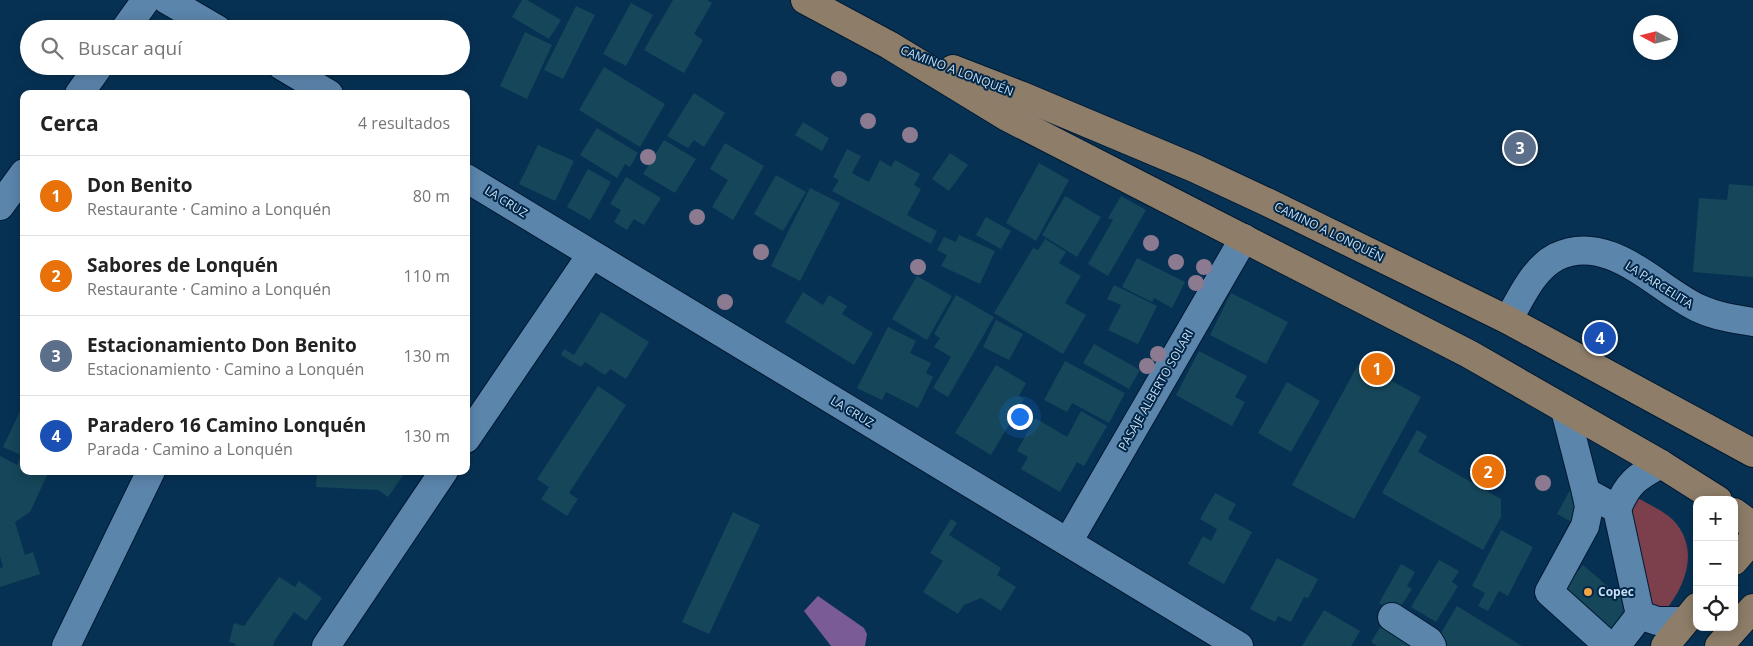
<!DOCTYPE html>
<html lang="es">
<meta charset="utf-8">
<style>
body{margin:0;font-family:"Open Sans",sans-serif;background:#f6f6f6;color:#222}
.controls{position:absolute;right:15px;bottom:15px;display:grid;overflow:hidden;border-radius:10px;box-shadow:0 2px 12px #0003}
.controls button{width:45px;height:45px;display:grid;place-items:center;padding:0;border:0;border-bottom:1px solid #e0e0e0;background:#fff;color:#222;font:25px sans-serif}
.compass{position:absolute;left:1633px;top:15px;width:45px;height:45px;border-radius:50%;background:#fff;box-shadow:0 2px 12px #0003;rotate:277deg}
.you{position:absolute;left:1019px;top:416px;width:18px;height:18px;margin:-12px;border:4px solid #fff;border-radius:50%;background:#1a73e8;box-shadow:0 0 0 8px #1a73e833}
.badge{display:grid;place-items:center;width:32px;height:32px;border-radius:50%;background:#d93025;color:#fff;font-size:16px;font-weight:700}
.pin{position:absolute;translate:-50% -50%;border:2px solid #fff;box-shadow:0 1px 5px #0006}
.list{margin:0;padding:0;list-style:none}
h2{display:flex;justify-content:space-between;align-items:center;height:65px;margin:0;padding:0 20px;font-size:21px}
h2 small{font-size:16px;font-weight:400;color:#767676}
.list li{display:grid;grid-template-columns:32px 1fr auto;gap:15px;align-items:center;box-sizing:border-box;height:80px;padding:0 20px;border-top:1px solid #e0e0e0}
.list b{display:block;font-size:19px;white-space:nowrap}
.list p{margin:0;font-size:16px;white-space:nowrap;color:#767676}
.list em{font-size:16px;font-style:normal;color:#767676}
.icon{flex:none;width:28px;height:28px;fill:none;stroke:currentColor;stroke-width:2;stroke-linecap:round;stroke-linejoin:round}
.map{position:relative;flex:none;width:1753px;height:646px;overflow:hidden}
.search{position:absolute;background:#fff;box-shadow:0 2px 12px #0003;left:20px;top:20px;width:450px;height:55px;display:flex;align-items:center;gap:12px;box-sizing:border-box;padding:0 18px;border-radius:28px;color:#767676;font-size:19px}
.panel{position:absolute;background:#fff;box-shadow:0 2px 12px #0003;left:20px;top:90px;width:450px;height:385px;border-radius:10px}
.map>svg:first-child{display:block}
</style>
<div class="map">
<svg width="1753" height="646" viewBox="0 0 1753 646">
<rect width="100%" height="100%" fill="#073153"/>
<path fill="#7c3f4c" d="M1636,497c12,7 26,13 36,22 28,28 15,65 -7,92l-12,-5 -3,-6 -21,-98z"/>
<polygon fill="#7a5b96" points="818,596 864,628 867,634 865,646 831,646 804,611"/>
<g fill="#164659">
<polygon points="522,0 527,0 561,20 549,39 512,17"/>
<polygon points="673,0 707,0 712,3 694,34 703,40 684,73 644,50"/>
<polygon points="631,3 653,15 626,66 603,54"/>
<polygon points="576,6 595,15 563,79 544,70"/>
<polygon points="525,32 552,45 527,99 500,86"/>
<polygon points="604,67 665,104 640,147 579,110"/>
<polygon points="694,93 725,113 704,147 694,140 688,148 667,136"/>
<polygon points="803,122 829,138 822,151 795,135"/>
<polygon points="597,128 638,153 630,167 625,164 617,178 580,155"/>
<polygon points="664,140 696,159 675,193 643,174"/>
<polygon points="725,143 764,166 733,220 712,207 728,180 710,169"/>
<polygon points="538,145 574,161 555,201 519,184"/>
<polygon points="847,149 861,156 852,173 869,182 880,160 891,167 895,160 920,174 914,185 921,189 907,215 937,231 931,244 832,191 839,180 833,177"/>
<polygon points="950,153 968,165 949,191 932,179"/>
<polygon points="1039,163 1069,180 1036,241 1006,223"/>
<polygon points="588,169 611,182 590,220 567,207"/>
<polygon points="776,175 806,192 783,231 754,214"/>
<polygon points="626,177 661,198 644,225 634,219 627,230 614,222 621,210 610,204"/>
<polygon points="1729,184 1753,186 1753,277 1693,272 1699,198 1727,200"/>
<polygon points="810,188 840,203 800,281 771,266"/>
<polygon points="1065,196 1101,217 1077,257 1042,235"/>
<polygon points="1121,196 1146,210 1108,276 1088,264 1113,220 1108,218"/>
<polygon points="986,217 1011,231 1001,249 976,235"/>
<polygon points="959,235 995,251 980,284 941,266 947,255 937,250 944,237 956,242"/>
<polygon points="1045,239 1066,252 1059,263 1081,276 1065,303 1086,315 1063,354 994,313 1033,248 1038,250"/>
<polygon points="1137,258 1185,282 1172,308 1154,298 1152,302 1122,287"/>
<polygon points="917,276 952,296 927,340 892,319"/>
<polygon points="1114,285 1157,306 1138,344 1108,330 1121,305 1107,299"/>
<polygon points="803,292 823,305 829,295 847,306 842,314 873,333 854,365 785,322"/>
<polygon points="1231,293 1288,322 1266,364 1210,335"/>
<polygon points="956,295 994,317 948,397 933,388 951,357 934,347 940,338 934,334"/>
<polygon points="601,312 649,342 626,379 610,369 605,375 585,362 581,367 561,355 564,349 574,355"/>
<polygon points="996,320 1023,334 1009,360 983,347"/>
<polygon points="888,327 916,341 910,353 931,363 926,373 933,377 918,408 886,392 882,400 857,388"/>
<polygon points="1094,344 1140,370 1129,389 1083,363"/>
<polygon points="1199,351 1247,376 1235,397 1245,402 1232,426 1176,395"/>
<polygon points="1065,361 1125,393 1109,423 1072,403 1067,412 1044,400"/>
<polygon points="1359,363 1421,397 1354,519 1292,485"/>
<polygon points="996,365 1026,383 1019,396 1024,399 991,455 955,433"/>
<polygon points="1287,382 1320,401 1291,452 1258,433"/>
<polygon points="598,386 626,405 569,493 578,499 567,516 541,499 549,487 537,479"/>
<polygon points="24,403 24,471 49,471 30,512 15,522 25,555 33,552 40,574 0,587 0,568 3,567 0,556 0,456 17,465 21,455 3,447"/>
<polygon points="1081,411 1107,426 1084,466 1077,462 1060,492 1021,469 1028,457 1017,451 1035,418 1067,437"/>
<polygon points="1417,430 1427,436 1418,452 1501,499 1501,517 1483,550 1382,493"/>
<polygon points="317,471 406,471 388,497 378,490 316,487"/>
<polygon points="1576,479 1590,532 1557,514"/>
<polygon points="1215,493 1236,504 1228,519 1252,532 1224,584 1188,564 1203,536 1211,541 1217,529 1200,519"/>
<polygon points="733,512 760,525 709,634 682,622"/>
<polygon points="951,519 957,523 949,535 1001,568 997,575 1016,587 1001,611 981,598 964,605 958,614 923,592 943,561 930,553"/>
<polygon points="1501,530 1533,547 1508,596 1499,591 1488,611 1478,606 1485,593 1472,586"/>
<polygon points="1277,558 1318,579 1308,598 1304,597 1291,622 1278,616 1275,622 1250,609"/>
<polygon points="1439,560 1459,571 1452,582 1458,586 1436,622 1411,607"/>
<polygon points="1401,564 1415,572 1407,586 1412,589 1396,614 1379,603"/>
<polygon points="1583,565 1634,609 1608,639 1557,595"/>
<polygon points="279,577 295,587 299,581 322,598 306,621 294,612 275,640 273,646 235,646 236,644 229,642 234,623 244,626"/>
<polygon points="1457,606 1522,646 1445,646 1447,644 1438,638"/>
<polygon points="1324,610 1360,631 1351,646 1302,646"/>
<polygon points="1384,621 1415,646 1377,646 1371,642"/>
</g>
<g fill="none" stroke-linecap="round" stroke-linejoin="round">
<g stroke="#001931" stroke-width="30">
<g id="minor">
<polyline points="167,0 217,29"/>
<polyline points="125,29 146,0"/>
<polyline points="282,66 329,94"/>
<polyline points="79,94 99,66"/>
<polyline points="466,178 1239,646"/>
<polyline points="0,206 24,173"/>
<path d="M1508,320c13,-22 25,-51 48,-63 52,-26 100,31 142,51 17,8 36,11 55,14"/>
<polyline points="1565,410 1586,492"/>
<polyline points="466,439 591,255"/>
<path d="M1617,509c11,-26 19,-32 44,-45"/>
<polyline points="1068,542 1244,238"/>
<polyline points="1640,615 1657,621 1685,621"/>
<polyline points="1392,617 1429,641 1432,646"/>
<polyline points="66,646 151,471"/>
<polyline points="326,646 444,471"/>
<polyline points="1609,646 1549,592 1585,526 1589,507 1586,492 1617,509 1640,615 1616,646"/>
</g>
</g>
<g stroke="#001931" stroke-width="30">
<g id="major">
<polyline points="805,0 889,45 1007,117 1469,354 1661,464 1718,500"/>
<polyline points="953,69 1020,95 1194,168 1267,202 1508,320 1753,453"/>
<polyline points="1734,512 1753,526"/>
<polyline points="1734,561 1753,539"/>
<polyline points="1665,646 1697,607"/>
<polyline points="1719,646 1753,608"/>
</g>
</g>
<use href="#minor" stroke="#5c85ac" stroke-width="28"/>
<use href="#major" stroke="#8d7d69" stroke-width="28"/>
</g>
<g fill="#8c7b90">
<circle cx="839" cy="79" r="8"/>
<circle cx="868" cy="121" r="8"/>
<circle cx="910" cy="135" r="8"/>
<circle cx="648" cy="157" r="8"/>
<circle cx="697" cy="217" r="8"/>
<circle cx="1151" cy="243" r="8"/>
<circle cx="761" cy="252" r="8"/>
<circle cx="1176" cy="262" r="8"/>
<circle cx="918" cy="267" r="8"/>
<circle cx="1204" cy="267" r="8"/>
<circle cx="1196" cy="283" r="8"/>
<circle cx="725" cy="302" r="8"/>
<circle cx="1158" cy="354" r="8"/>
<circle cx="1147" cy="366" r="8"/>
<circle cx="1543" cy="483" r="8"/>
</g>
<circle fill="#f4a443" stroke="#002748" stroke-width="2" cx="1588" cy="592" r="5"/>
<g text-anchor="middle" stroke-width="4" stroke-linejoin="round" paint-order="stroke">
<g font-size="12" fill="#c9dff4" stroke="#002748">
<text transform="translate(957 71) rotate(21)" y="4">CAMINO A LONQUÉN</text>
<text transform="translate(506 202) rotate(32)" y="4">LA CRUZ</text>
<text transform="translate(1329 232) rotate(26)" y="4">CAMINO A LONQUÉN</text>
<text transform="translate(1659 285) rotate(32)" y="4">LA PARCELITA</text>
<text transform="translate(1156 390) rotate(-60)" y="4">PASAJE ALBERTO SOLARI</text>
<text transform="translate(852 412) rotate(31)" y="4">LA CRUZ</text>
</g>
<g font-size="12" font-weight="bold" fill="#c9dff4" stroke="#002748" text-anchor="start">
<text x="1598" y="596">Copec</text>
</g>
</g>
</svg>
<div class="controls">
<button>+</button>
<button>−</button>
<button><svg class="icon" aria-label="locate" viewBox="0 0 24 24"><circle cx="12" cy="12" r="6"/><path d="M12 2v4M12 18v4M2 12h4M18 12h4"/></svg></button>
</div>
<svg class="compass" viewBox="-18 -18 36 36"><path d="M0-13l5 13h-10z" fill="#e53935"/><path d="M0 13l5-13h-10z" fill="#767676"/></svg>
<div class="you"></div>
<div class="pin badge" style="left:1377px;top:369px;background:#e8710a">1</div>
<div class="pin badge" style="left:1488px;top:472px;background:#e8710a">2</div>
<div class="pin badge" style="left:1520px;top:148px;background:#5c6f8a">3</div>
<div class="pin badge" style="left:1600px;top:338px;background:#1a4fb4">4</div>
<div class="search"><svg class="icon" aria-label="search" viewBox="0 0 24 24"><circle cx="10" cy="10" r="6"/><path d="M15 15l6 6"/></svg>Buscar aquí</div>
<section class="panel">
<h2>Cerca<small>4 resultados</small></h2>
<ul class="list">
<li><span class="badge" style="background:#e8710a">1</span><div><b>Don Benito</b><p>Restaurante · Camino a Lonquén</p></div><em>80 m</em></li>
<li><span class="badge" style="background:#e8710a">2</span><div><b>Sabores de Lonquén</b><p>Restaurante · Camino a Lonquén</p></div><em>110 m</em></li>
<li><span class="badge" style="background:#5c6f8a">3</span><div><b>Estacionamiento Don Benito</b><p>Estacionamiento · Camino a Lonquén</p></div><em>130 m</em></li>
<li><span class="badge" style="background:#1a4fb4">4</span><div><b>Paradero 16 Camino Lonquén</b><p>Parada · Camino a Lonquén</p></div><em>130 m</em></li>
</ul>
</section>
</div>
